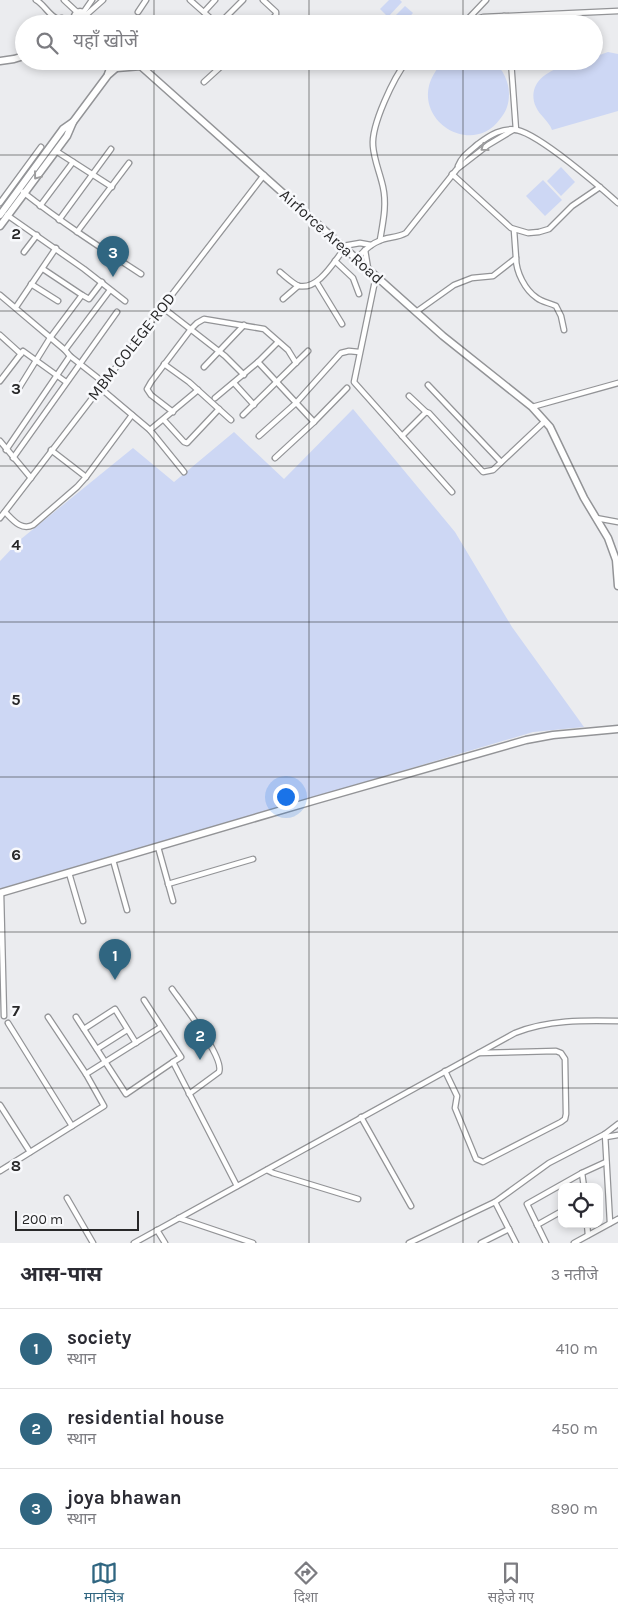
<!DOCTYPE html>
<html lang="hi">
<meta charset="utf-8">
<style>
body{margin:0;font-family:Karla,"Noto Sans Devanagari",sans-serif;background:#f2f2f3;color:#2b2b33}
.controls{position:absolute;right:15px;bottom:15px;display:grid;overflow:hidden;border-radius:10px;box-shadow:0 2px 8px #0003}
.controls button{width:45px;height:45px;display:grid;place-items:center;padding:0;border:0;border-bottom:1px solid #e1e1e2;background:#fff;color:#2b2b33;font:25px sans-serif}
.scale{position:absolute;left:15px;bottom:12px;width:124px;box-sizing:border-box;padding-left:5px;border:2px solid #282829;border-top:0;font-size:14px;line-height:18px;white-space:nowrap;color:#282829;-webkit-text-stroke:4px #f8f9fc;paint-order:stroke}
.you{position:absolute;left:285px;top:796px;width:18px;height:18px;margin:-12px;border:4px solid #fff;border-radius:50%;background:#1a73e8;box-shadow:0 0 0 8px #1a73e833}
.badge{display:grid;place-items:center;width:32px;height:32px;border-radius:50%;background:#306681;color:#fff;font-size:16px;font-weight:700}
.pin{position:absolute;translate:-50% -41px;filter:drop-shadow(0 1px 2px #0008)}
.pin::after{content:'';position:absolute;top:26px;width:18px;height:15px;background:inherit;clip-path:polygon(0 0,100% 0,50% 100%)}
.list{margin:0;padding:0;list-style:none}
h2{display:flex;justify-content:space-between;align-items:center;height:65px;margin:0;padding:0 20px;font-size:21px}
h2 small{font-size:16px;font-weight:400;color:#7c7c81}
.list li{display:grid;grid-template-columns:32px 1fr auto;gap:15px;align-items:center;box-sizing:border-box;height:80px;padding:0 20px;border-top:1px solid #e1e1e2}
.list b{display:block;font-size:19px;white-space:nowrap}
.list p{margin:0;font-size:16px;white-space:nowrap;color:#7c7c81}
.list em{font-size:16px;font-style:normal;color:#7c7c81}
.icon{flex:none;width:28px;height:28px;fill:none;stroke:currentColor;stroke-width:2;stroke-linecap:round;stroke-linejoin:round}
.map{position:relative;flex:none;width:618px;height:1243px;overflow:hidden}
.search{position:absolute;background:#fff;box-shadow:0 2px 8px #0003;left:15px;right:15px;top:15px;height:55px;display:flex;align-items:center;gap:12px;box-sizing:border-box;padding:0 18px;border-radius:28px;color:#7c7c81;font-size:19px}
.sheet{height:305px;background:#fff}
nav{display:flex;justify-content:space-around;align-items:center;box-sizing:border-box;height:70px;border-top:1px solid #e1e1e2;background:#fff;font-size:14px;color:#7c7c81}
nav a{display:grid;justify-items:center;gap:2px}
nav .on{color:#306681}
.map>svg:first-child{display:block}
</style>
<div class="map">
<svg width="618" height="1243" viewBox="0 0 618 1243">
<rect width="100%" height="100%" fill="#ebecef"/>
<g fill="#cdd7f4">
<polygon points="389,0 400,0 402,2 388,17 380,9"/>
<polygon points="405,6 413,13 403,24 395,24 391,20"/>
<path d="M608,52l10,2v57l-66,19c-3,-9 -12,-14 -16,-23 -14,-34 35,-46 58,-46v-4z"/>
<path d="M444,61h48c11,7 17,21 17,33 0,10 -3,18 -9,25 -32,44 -104,-10 -56,-58z"/>
<polygon points="561,167 575,182 561,196 547,181"/>
<polygon points="543,180 562,200 545,216 526,196"/>
<polygon points="353,409 455,532 512,627 584,727 533,732 0,890 0,561 21,539 133,448 174,482 234,432 284,479"/>
</g>
<g fill="none" stroke-linecap="round" stroke-linejoin="round">
<g stroke="#939497" stroke-width="7">
<g id="street">
<path d="M36,0c9,5 13,16 22,19l4,-1"/>
<polyline points="64,0 78,13"/>
<polyline points="190,0 217,24"/>
<polyline points="263,0 276,12 276,15 267,24"/>
<polyline points="138,12 146,0"/>
<polyline points="204,12 215,0"/>
<polyline points="83,13 92,0"/>
<polyline points="85,16 103,0"/>
<polyline points="504,16 505,24"/>
<polyline points="466,21 486,0"/>
<polyline points="219,24 243,0"/>
<polyline points="459,24 483,17 618,11"/>
<polyline points="511,61 516,130"/>
<polyline points="204,82 227,61"/>
<polyline points="56,151 112,187"/>
<path d="M458,166c4,-10 12,-15 20,-22 12,-9 25,-17 39,-14 23,5 82,56 101,73"/>
<polyline points="452,174 511,228 528,233 539,232 549,229 572,206 600,187"/>
<path d="M23,192c38,30 78,56 118,82"/>
<polyline points="0,203 41,147"/>
<polyline points="40,206 73,162"/>
<polyline points="7,215 84,269 125,301"/>
<polyline points="59,220 111,149"/>
<polyline points="77,232 129,163"/>
<path d="M380,240c3,-18 7,-35 3,-53 -3,-14 -9,-27 -10,-41 -2,-21 21,-69 34,-85"/>
<polyline points="343,246 360,243 371,245"/>
<polyline points="365,250 368,268"/>
<polyline points="24,252 37,235"/>
<path d="M516,258c0,14 9,32 21,40 5,4 13,5 19,8l5,10 3,14"/>
<path d="M356,259c7,-7 14,-15 23,-18 8,-4 18,-3 27,-8l51,-64 31,-24 25,-15"/>
<polyline points="335,261 353,278 359,294"/>
<path d="M280,272c5,4 13,12 19,14 20,4 35,-25 46,-38"/>
<polyline points="376,276 354,382 452,492"/>
<polyline points="317,283 342,324"/>
<polyline points="31,284 58,301"/>
<polyline points="0,295 65,350 70,356 103,382"/>
<polyline points="82,295 89,299 102,282"/>
<polyline points="283,299 298,286"/>
<polyline points="16,307 56,248"/>
<polyline points="162,307 225,356 244,375"/>
<polyline points="416,312 454,285 472,278 493,276 516,258 514,230"/>
<polyline points="0,335 21,354"/>
<polyline points="65,350 110,290"/>
<polyline points="258,362 314,422"/>
<polyline points="164,364 189,382 231,420"/>
<polyline points="204,367 244,325"/>
<polyline points="0,381 23,351 66,382"/>
<polyline points="234,383 254,405"/>
<polyline points="428,385 501,462"/>
<polyline points="99,387 150,430 184,472"/>
<polyline points="19,388 50,338 82,295 43,269"/>
<polyline points="409,396 426,412"/>
<polyline points="215,398 258,362 278,342"/>
<polyline points="532,407 618,383"/>
<polyline points="173,412 151,395 147,389 151,382 191,329 197,323 204,319 264,329 288,350 296,363"/>
<polyline points="243,415 308,351"/>
<polyline points="164,420 184,442 187,443 219,409"/>
<polyline points="150,430 198,390"/>
<polyline points="259,436 296,403 341,353 349,351 359,352"/>
<polyline points="402,436 426,412 429,413 483,472 493,470 544,422"/>
<polyline points="0,441 31,478"/>
<polyline points="6,450 70,356"/>
<polyline points="51,450 86,477"/>
<polyline points="13,458 117,312"/>
<polyline points="275,458 314,422 347,388"/>
<path d="M5,512c8,8 16,19 28,13l44,-38 9,-10 46,-62"/>
<polyline points="0,518 264,175"/>
<polyline points="596,518 618,522"/>
<polyline points="158,847 173,901"/>
<polyline points="113,860 127,910"/>
<polyline points="69,873 83,921"/>
<polyline points="168,884 253,859"/>
<polyline points="1,893 4,1016"/>
<path d="M172,989c10,14 53,69 47,83l-30,22"/>
<polyline points="144,1000 181,1057 173,1062"/>
<polyline points="48,1017 86,1074"/>
<polyline points="76,1017 126,1094 173,1062 237,1186"/>
<polyline points="8,1023 72,1126"/>
<polyline points="84,1029 115,1009 136,1043"/>
<polyline points="97,1049 127,1030"/>
<polyline points="445,1071 457,1096 455,1108 476,1159 483,1162 561,1122 565,1119 566,1114 565,1059 561,1053 556,1051 479,1053"/>
<polyline points="0,1105 30,1152"/>
<polyline points="361,1117 411,1206"/>
<polyline points="605,1134 610,1223"/>
<polyline points="606,1137 618,1135"/>
<polyline points="267,1170 273,1173 358,1199"/>
<polyline points="0,1171 104,1106 86,1074 161,1027"/>
<polyline points="582,1173 584,1187"/>
<polyline points="67,1198 93,1243"/>
<polyline points="495,1202 516,1243"/>
<polyline points="179,1218 253,1243"/>
<polyline points="587,1224 588,1235"/>
<polyline points="537,1225 562,1211"/>
<polyline points="157,1230 165,1243"/>
<path d="M134,1243l381,-210c32,-13 69,-13 103,-12"/>
<polyline points="409,1243 495,1202 549,1163 605,1134 618,1124"/>
<polyline points="481,1243 509,1229"/>
<polyline points="546,1243 527,1204 582,1173 606,1162"/>
<polyline points="574,1243 618,1219"/>
</g>
</g>
<g stroke="#939497" stroke-width="9">
<g id="secondary">
<circle cx="80" cy="17" r="5"/>
<polyline points="67,24 75,17"/>
<polyline points="0,61 14,59 24,56"/>
<polyline points="135,61 443,336 532,407 550,427 584,498 608,538 616,560 618,586"/>
<polyline points="117,68 141,66"/>
<polyline points="108,74 113,61"/>
<polyline points="0,215 63,129 73,122 108,75 124,61"/>
<polyline points="0,226 67,136 73,122"/>
<polyline points="0,893 316,800 526,740 553,735 618,729"/>
</g>
</g>
<use href="#street" stroke="#fff" stroke-width="4.5"/>
<use href="#secondary" stroke="#fff" stroke-width="6"/>
</g>
<defs><path id="oneway-chevron" d="M-2-3.5L2.5 0L-2 3.5" fill="none" stroke-width="1.6" stroke-linecap="round" stroke-linejoin="round" transform="scale(1.25)"/></defs>
<g stroke="#9e9e9f">
<use href="#oneway-chevron" transform="translate(484 148) rotate(144)"/>
<use href="#oneway-chevron" transform="translate(37 176) rotate(127)"/>
</g>
<path fill="none" stroke="#282829" stroke-width="1" stroke-opacity="0.55" d="M154,0v24M309,0v24M463,0v24M154,61v1182M309,61v1182M463,61v1182M0,155h618M0,311h618M0,466h618M0,622h618M0,777h618M0,932h618M0,1088h618"/>
<g text-anchor="middle" stroke-width="5" stroke-linejoin="round" paint-order="stroke">
<g font-size="16" fill="#282829" stroke="#f8f9fc">
<text transform="translate(332 236) rotate(42)" y="6">Airforce Area Road</text>
<text transform="translate(131 346) rotate(-52)" y="6">MBM COLEGE ROD</text>
</g>
</g>
<g font-size="16" text-anchor="middle" font-weight="bold" fill="#282829" stroke="#f8f9fc" stroke-width="5" stroke-linejoin="round" paint-order="stroke">
<text x="16" y="239">2</text>
<text x="16" y="394">3</text>
<text x="16" y="550">4</text>
<text x="16" y="705">5</text>
<text x="16" y="860">6</text>
<text x="16" y="1016">7</text>
<text x="16" y="1171">8</text>
</g>
</svg>
<div class="controls">
<button><svg class="icon" aria-label="locate" viewBox="0 0 24 24"><circle cx="12" cy="12" r="6"/><path d="M12 2v4M12 18v4M2 12h4M18 12h4"/></svg></button>
</div>
<div class="scale">200 m</div>
<div class="you"></div>
<div class="pin badge" style="left:115px;top:980px">1</div>
<div class="pin badge" style="left:200px;top:1060px">2</div>
<div class="pin badge" style="left:113px;top:277px">3</div>
<div class="search"><svg class="icon" aria-label="search" viewBox="0 0 24 24"><circle cx="10" cy="10" r="6"/><path d="M15 15l6 6"/></svg>यहाँ खोजें</div>
</div>
<section class="sheet">
<h2>आस-पास<small>3 नतीजे</small></h2>
<ul class="list">
<li><span class="badge">1</span><div><b>society</b><p>स्थान</p></div><em>410 m</em></li>
<li><span class="badge">2</span><div><b>residential house</b><p>स्थान</p></div><em>450 m</em></li>
<li><span class="badge">3</span><div><b>joya bhawan</b><p>स्थान</p></div><em>890 m</em></li>
</ul>
</section>
<nav>
<a class="on"><svg class="icon" aria-label="map" viewBox="0 0 24 24"><path d="M3 6l6-2 6 2 6-2v14l-6 2-6-2-6 2zM9 4v14M15 6v14"/></svg>मानचित्र</a>
<a><svg class="icon" aria-label="directions" viewBox="0 0 24 24"><path d="M12 3l9 9-9 9-9-9zM9 14v-3h6M13 9l2 2-2 2"/></svg>दिशा</a>
<a><svg class="icon" aria-label="saved" viewBox="0 0 24 24"><path d="M7 4h10v16l-5-4-5 4z"/></svg>सहेजे गए</a>
</nav>
